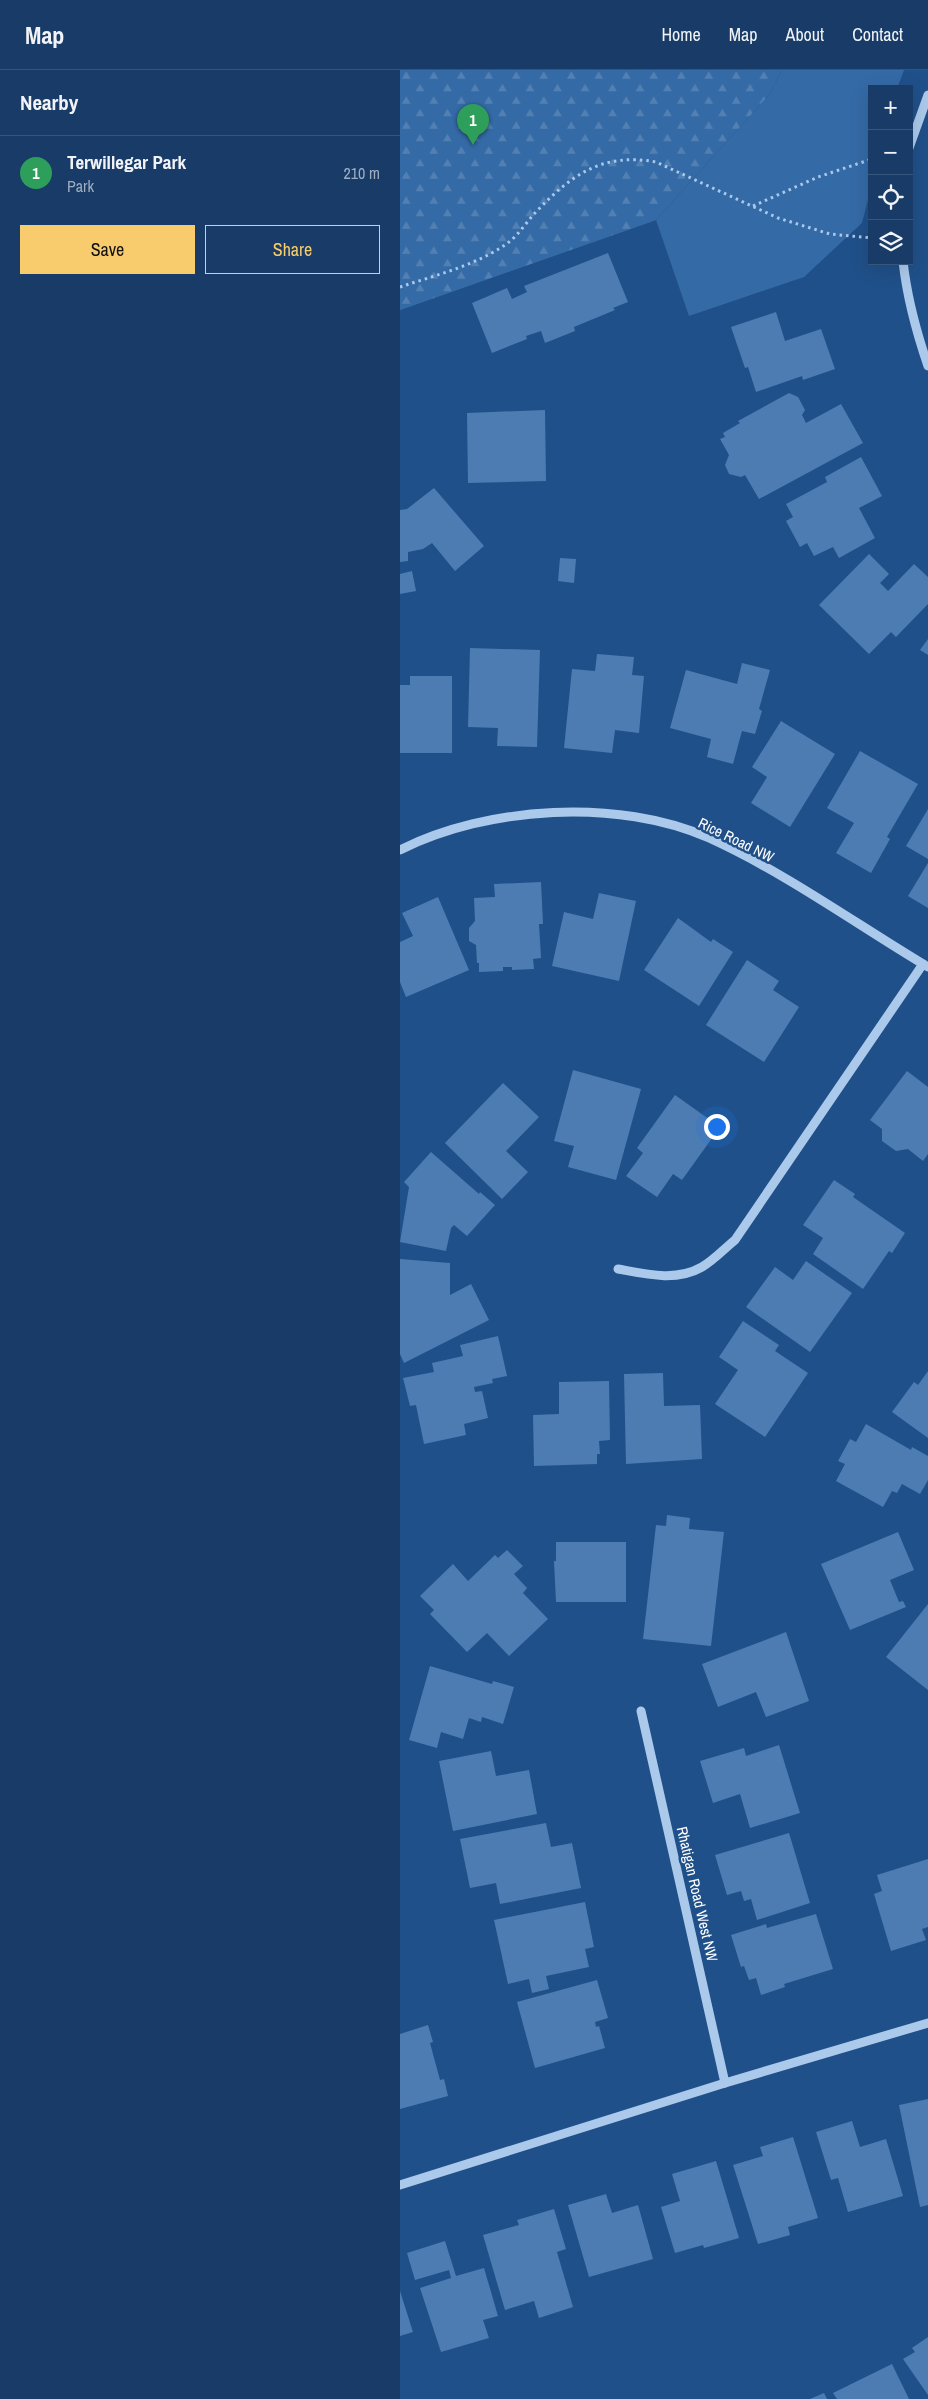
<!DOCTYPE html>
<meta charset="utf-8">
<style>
body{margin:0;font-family:"Archivo Narrow",sans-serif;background:#21436d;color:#f1f3f6}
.controls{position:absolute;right:15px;top:15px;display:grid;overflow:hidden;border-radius:0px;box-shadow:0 5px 20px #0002}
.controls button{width:45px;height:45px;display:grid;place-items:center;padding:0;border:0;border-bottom:1px solid #36567b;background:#183c67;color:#f1f3f6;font:25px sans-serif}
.you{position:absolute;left:316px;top:1056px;width:18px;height:18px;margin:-12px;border:4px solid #fff;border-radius:50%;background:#1a73e8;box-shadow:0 0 0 8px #1a73e833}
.badge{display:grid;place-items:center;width:32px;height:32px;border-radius:50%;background:#f8cc6c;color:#fff;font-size:16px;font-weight:700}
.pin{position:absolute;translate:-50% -41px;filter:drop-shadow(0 1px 2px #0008)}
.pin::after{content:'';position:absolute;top:26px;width:18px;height:15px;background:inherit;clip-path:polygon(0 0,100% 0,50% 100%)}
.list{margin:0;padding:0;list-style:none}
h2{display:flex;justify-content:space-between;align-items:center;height:65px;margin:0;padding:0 20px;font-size:21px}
h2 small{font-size:16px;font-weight:400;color:#9fadc0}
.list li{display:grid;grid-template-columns:32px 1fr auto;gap:15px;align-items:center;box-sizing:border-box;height:75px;padding:0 20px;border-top:1px solid #36567b}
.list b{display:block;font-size:19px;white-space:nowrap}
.list p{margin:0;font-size:16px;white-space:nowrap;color:#9fadc0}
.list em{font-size:16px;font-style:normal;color:#9fadc0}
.actions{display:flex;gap:10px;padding:15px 20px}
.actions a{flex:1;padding:11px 0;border:1px solid #f8cc6c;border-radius:0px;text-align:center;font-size:18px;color:#f8cc6c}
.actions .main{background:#f8cc6c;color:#111}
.icon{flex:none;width:28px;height:28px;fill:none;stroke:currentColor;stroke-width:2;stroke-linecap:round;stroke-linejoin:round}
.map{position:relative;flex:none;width:528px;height:2329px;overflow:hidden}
header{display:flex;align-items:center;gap:30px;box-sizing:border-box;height:70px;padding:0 25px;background:#183c67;border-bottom:1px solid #36567b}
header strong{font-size:24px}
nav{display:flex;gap:28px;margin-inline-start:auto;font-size:18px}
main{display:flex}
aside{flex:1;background:#183c67}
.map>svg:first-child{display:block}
</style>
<header>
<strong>Map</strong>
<nav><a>Home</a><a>Map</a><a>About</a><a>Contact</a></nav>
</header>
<main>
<aside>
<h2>Nearby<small></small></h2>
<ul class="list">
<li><span class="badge" style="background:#2e9e5b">1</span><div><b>Terwillegar Park</b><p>Park</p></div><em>210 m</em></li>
</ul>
<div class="actions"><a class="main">Save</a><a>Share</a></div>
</aside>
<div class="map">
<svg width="528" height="2329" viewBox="0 0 528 2329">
<defs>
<pattern id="forest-firs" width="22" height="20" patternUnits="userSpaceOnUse" patternTransform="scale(1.25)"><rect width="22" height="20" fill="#346aa6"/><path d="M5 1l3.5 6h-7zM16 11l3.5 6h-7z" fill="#5280b3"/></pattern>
</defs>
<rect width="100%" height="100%" fill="#205089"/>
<polygon fill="#346aa6" points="0,0 256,150 369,25 382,0 504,0 497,19 472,19 472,114 462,153 404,207 289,246 256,150 0,240"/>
<polygon fill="url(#forest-firs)" points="0,0 382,0 369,25 256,150 0,240"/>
<g fill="#4d7cb2">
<polygon points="208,183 228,232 213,238 215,240 174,257 175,261 145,273 141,261 126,266 127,269 92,283 72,233 107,218 112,229 127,222 124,216"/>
<polygon points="376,242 385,271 421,259 435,299 403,310 402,306 356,322 348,297 345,298 331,257"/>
<polygon points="389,323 398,327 405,340 402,345 406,353 441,334 463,373 359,429 345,405 341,407 329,404 325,395 329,385 320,369 325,367 323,363 340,353 338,351"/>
<polygon points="145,340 146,411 68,413 67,343"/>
<polygon points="461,387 482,426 459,438 475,468 439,488 433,477 414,486 407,473 400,477 386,451 393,447 386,434 427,412 425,407"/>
<polygon points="34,418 84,476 55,501 32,473 23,479 8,482 8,491 0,492 0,440 7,439"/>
<polygon points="469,484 489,504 480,513 488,521 514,494 528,507 528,534 496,567 491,562 469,584 419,535"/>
<polygon points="160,488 176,489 174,513 158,511"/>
<polygon points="12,501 16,521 0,524 0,504"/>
<polygon points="528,569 528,585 520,580"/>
<polygon points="70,578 140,580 137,677 97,676 98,658 68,657"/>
<polygon points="197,584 234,587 232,605 244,606 239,663 215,660 212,683 164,678 172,599 195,601"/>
<polygon points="342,593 370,600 359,639 362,641 355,664 342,661 333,694 307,687 311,669 270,658 286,600 337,614"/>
<polygon points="10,606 52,606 52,683 0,683 0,615 10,615"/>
<polygon points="381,651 435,684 390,757 351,733 367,707 352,697"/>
<polygon points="460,681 518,714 487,767 490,769 471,803 436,783 454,753 427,738"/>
<polygon points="528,739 528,789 506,776"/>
<polygon points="528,793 528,838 508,826"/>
<polygon points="141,812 143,854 139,854 141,888 133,889 134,899 112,900 112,897 103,897 103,901 79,902 79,893 77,893 76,875 69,871 69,858 75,851 74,828 95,827 94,814"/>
<polygon points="199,823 236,831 219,911 152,896 164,842 193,849"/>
<polygon points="38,827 69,900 6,927 0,912 0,872 13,866 2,843"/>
<polygon points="278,848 311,872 313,869 333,882 299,936 244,900"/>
<polygon points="347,890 379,911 373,920 399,937 364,992 306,955"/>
<polygon points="173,1000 241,1019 216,1110 168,1097 174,1076 154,1071"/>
<polygon points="507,1001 528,1017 528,1084 523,1091 508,1079 496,1081 482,1071 482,1059 470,1050"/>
<polygon points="103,1013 139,1047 106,1081 128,1102 102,1129 45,1073"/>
<polygon points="275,1025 320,1057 282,1110 273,1104 257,1127 226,1106 243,1083 237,1078"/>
<polygon points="31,1082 79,1124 80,1122 95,1135 67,1166 54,1155 51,1158 46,1181 0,1172 9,1117 4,1112"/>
<polygon points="434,1110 455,1124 453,1127 505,1163 492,1183 489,1181 463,1219 413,1184 423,1168 403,1155"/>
<polygon points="0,1189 50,1193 50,1225 71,1214 89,1250 4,1293 0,1284"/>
<polygon points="406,1191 452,1223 410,1282 346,1237 375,1197 393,1210"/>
<polygon points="343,1251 379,1275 375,1281 408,1303 365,1367 315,1334 338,1300 319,1287"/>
<polygon points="98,1266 107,1306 92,1309 93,1313 74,1317 75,1322 82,1321 88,1348 64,1354 66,1365 24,1374 16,1335 10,1336 3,1308 34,1302 32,1293 63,1286 60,1275"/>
<polygon points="528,1301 528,1368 492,1342 514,1312 518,1315"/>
<polygon points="263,1303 264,1336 300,1335 302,1389 226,1394 224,1304"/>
<polygon points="209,1311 210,1370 199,1371 200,1384 197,1384 197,1394 134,1396 133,1345 159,1344 159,1312"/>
<polygon points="466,1354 511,1380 512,1377 528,1386 528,1410 520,1424 502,1414 497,1423 492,1421 483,1437 436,1411 445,1394 438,1391 450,1369 456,1372"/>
<polygon points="267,1445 290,1448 289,1459 324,1462 311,1576 243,1569 256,1455 266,1456"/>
<polygon points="498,1462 514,1500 490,1510 499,1532 503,1531 506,1537 450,1560 421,1494"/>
<polygon points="156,1472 226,1472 226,1532 156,1532 154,1491 156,1491"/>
<polygon points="107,1480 123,1496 114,1504 127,1518 123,1523 148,1549 109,1586 87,1563 67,1582 30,1544 34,1540 20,1526 53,1494 68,1511 95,1485 98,1488"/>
<polygon points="528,1534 528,1620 486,1587"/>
<polygon points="386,1562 409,1631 366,1647 356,1622 318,1637 302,1594"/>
<polygon points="30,1596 92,1614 93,1611 114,1617 103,1654 82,1647 81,1652 69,1648 63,1669 41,1662 37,1678 9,1670"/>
<polygon points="379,1675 400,1743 350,1758 340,1724 313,1733 300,1691 344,1678 346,1686"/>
<polygon points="91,1681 96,1706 129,1700 137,1744 53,1761 39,1691"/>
<polygon points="146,1753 151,1777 172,1773 181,1818 100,1834 96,1813 70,1818 60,1769"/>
<polygon points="389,1763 410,1833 357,1850 351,1829 344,1831 341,1821 327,1825 315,1785"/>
<polygon points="528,1789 528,1857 522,1859 526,1870 491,1881 474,1824 482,1821 477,1805"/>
<polygon points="185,1832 194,1877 185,1879 189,1897 146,1906 149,1919 132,1923 129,1909 108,1914 94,1850"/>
<polygon points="416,1844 433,1899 384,1914 385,1917 361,1925 356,1908 349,1910 344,1896 341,1897 331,1865 366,1854 367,1858"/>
<polygon points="197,1910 208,1948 195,1952 196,1957 199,1956 205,1978 135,1998 117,1932"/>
<polygon points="28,1955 33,1972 30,1973 40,2010 44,2009 48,2026 0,2039 0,1964"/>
<polygon points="528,2029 528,2135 520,2137 499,2035"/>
<polygon points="452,2051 460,2077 486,2069 503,2126 448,2142 438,2108 431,2110 416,2062"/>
<polygon points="393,2067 418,2148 388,2157 390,2165 358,2174 333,2095 363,2086 360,2077"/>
<polygon points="316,2091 339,2168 304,2178 303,2175 275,2183 261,2137 280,2131 272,2104"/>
<polygon points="206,2124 212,2143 238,2135 253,2189 189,2207 168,2135"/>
<polygon points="154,2139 166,2179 157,2182 173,2237 139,2248 134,2231 105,2240 83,2165 119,2155 117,2150"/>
<polygon points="45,2171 56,2206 84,2198 98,2246 83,2250 89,2268 41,2282 20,2218 51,2208 49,2200 15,2210 7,2183"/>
<polygon points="0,2221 13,2262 0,2266"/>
<polygon points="528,2267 528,2325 503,2289 515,2282 512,2278"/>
<polygon points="492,2294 509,2329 437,2329 433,2323"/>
<polygon points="424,2323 427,2329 410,2329"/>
</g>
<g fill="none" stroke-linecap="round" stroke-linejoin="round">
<g stroke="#abc9eb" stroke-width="3" stroke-dasharray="2.5 4" stroke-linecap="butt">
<polyline points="353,136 418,107 472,89"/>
<path d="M0,217c36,-12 78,-22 109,-45 9,-7 17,-19 25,-28 36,-38 67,-62 122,-52l122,56 52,16 42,4"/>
</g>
<g stroke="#abc9eb" stroke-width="9">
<polyline points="509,78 528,25"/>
<path d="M503,191c4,37 13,70 25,105"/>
<path d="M0,780c87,-44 219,-52 309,-12 77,35 147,86 219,129"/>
<path d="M218,1199c27,5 58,13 84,-2 12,-7 22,-18 33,-27l188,-276"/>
<polyline points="241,1641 325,2013"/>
<polyline points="0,2115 325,2013 528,1953"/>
</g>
</g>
<g text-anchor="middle" stroke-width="5" stroke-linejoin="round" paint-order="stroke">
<g font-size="15" fill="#fff" stroke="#205089">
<text transform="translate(336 770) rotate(26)" y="5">Rice Road NW</text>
<text transform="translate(297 1824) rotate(77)" y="5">Rhatigan Road West NW</text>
</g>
</g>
</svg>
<div class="controls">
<button>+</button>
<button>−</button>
<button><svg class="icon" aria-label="locate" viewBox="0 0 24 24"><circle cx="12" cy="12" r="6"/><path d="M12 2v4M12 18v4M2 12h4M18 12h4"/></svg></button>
<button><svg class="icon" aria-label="layers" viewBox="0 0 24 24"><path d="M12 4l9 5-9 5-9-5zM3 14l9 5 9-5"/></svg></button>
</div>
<div class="you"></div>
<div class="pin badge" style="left:73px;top:75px;background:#2e9e5b">1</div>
</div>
</main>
